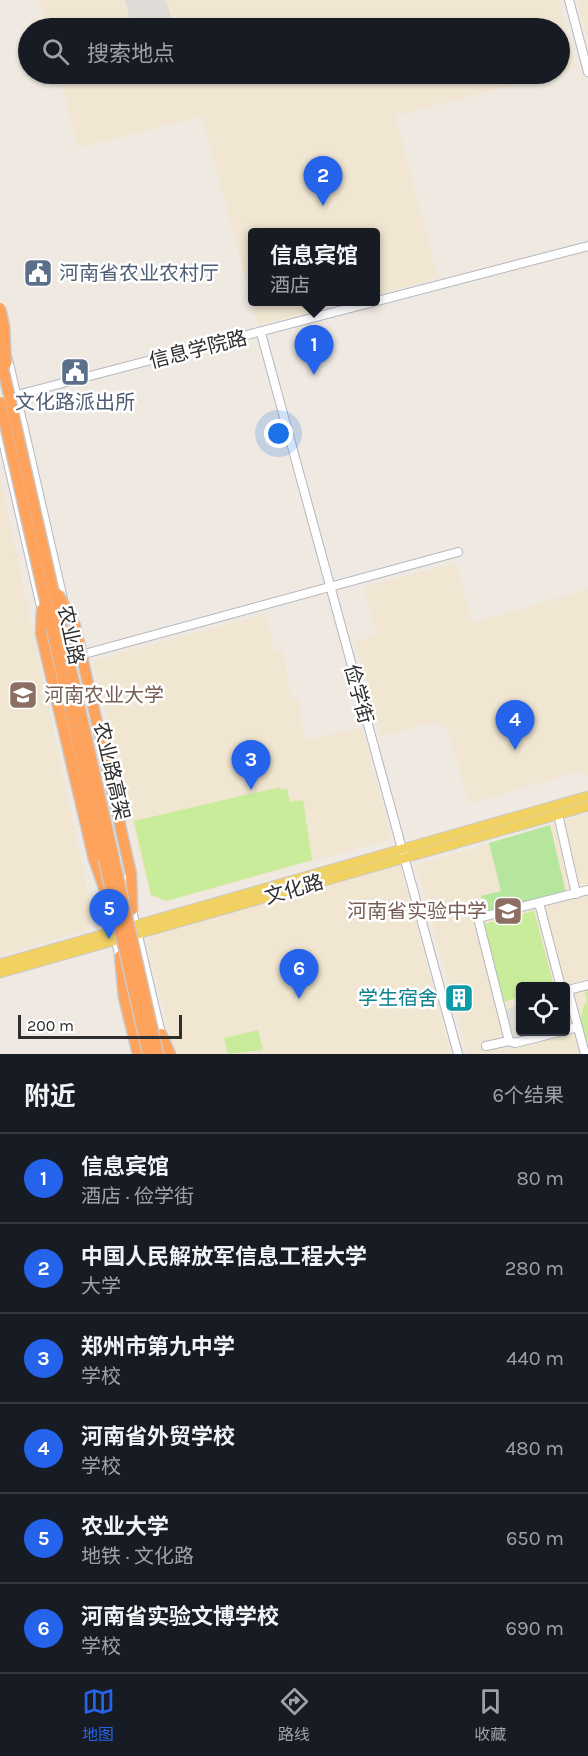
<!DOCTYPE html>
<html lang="zh">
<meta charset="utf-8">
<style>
body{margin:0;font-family:Karla,"Noto Sans SC",sans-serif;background:#242831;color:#f1f3f6}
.controls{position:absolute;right:18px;bottom:18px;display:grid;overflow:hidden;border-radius:6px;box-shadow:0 2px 4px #0004}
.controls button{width:54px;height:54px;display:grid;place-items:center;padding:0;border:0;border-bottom:2px solid #363941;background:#171b24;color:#f1f3f6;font:30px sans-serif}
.scale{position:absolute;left:18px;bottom:15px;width:164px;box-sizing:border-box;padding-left:6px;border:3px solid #2e2e2e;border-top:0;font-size:16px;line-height:21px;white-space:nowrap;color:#2e2e2e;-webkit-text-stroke:4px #fff;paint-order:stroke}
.you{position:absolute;left:279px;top:434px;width:21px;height:21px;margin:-15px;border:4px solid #fff;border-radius:50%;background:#1a73e8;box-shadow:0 0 0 9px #1a73e833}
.badge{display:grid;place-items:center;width:39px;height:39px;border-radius:50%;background:#2563eb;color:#fff;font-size:20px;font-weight:700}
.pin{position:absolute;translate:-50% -50px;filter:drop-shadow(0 2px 3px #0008)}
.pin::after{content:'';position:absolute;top:32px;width:21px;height:18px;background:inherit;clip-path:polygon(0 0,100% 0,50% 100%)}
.popup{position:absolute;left:248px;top:228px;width:132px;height:78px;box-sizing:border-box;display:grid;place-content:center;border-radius:6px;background:#171b24;filter:drop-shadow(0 2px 4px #0005);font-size:20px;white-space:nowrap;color:#9ea1a6}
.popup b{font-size:22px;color:#f1f3f6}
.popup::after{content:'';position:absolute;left:50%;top:100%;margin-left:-12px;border:12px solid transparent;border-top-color:#171b24}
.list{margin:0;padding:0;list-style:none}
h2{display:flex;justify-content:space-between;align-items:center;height:78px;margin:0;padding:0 24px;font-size:26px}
h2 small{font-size:20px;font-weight:400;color:#9ea1a6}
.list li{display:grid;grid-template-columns:39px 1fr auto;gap:18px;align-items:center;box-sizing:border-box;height:90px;padding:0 24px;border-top:2px solid #363941}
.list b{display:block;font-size:22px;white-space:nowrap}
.list p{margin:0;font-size:20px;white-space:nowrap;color:#9ea1a6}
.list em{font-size:20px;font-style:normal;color:#9ea1a6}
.icon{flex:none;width:33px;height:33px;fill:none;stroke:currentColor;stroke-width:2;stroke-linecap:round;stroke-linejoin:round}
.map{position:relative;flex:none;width:588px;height:1054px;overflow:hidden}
.search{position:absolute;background:#171b24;box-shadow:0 2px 4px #0004;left:18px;right:18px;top:18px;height:66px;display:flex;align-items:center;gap:15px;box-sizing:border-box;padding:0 21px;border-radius:33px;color:#9ea1a6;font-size:22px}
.sheet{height:618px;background:#171b24}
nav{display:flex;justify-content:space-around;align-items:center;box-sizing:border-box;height:84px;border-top:2px solid #363941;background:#171b24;font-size:16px;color:#9ea1a6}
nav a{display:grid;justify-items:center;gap:3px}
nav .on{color:#2563eb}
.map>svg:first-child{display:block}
</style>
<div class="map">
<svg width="588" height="1054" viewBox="0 0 588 1054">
<rect width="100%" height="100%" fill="#efe9e1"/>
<g fill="#f0e6d1" fill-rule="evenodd">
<polygon points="39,0 558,0 576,68 560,72 560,28 47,28"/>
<polygon points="577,0 588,0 588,42"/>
<polygon points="59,74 555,74 395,116 438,278 376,294 376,232 252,232 252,302 348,302 258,325 202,116 78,148"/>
<polygon points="0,477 92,913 88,929 0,956"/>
<polygon points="456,563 472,623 588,589 588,775 583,776 581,771 469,804 447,726 439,728 437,721 381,736 356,641 377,635 364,587"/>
<polygon points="265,614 275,652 283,651 292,700 298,699 305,740 362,728 391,839 166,902 150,896 93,660"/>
<path d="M588,814v240h-120l-52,-189zM520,987h46v45h-46z"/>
<polygon points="400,863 451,1054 174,1054 148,944 153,934"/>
</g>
<polygon fill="#b6e59e" points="550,825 566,893 485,912 481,896 501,891 489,843"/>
<g fill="#c9ec9a">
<polygon points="280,787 281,790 287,789 290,802 303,800 312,860 166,901 151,895 134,821"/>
<polygon points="534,911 554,986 520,987 520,997 504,1002 484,924"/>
<path d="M588,991v52c-8,-13 -10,-29 -1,-42l-2,-9z"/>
<polygon points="258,1030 263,1050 228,1054 224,1038"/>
</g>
<g fill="#dfdcd8">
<polygon points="125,0 166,0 174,28 132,28"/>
<polygon points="520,1005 520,1032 542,1032 514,1039 506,1009"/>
</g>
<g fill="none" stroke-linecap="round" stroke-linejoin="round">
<g stroke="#b4b7c1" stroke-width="10">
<g id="minor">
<polyline points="569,0 588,72"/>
<polyline points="261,333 458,1054"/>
<polyline points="8,359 63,599"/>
<polyline points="17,395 588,246"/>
<polyline points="0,428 50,646"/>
<polyline points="66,614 128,892"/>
<polyline points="77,656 458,552"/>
<polyline points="558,814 576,894"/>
<polyline points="105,889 120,959"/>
<polyline points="539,903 561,987"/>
<polyline points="131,906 162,1038"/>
<polyline points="566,989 568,990 585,1054"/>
<polyline points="568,990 588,985"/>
<polyline points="566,1030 578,1027"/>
<polyline points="509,1041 478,918 588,890"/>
<polyline points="486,1046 509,1041 515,1043 559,1032"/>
</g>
</g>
<g stroke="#c9c9c9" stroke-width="11">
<g id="major">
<polyline points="0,964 588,796"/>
<polyline points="0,973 588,806"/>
</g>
</g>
<g stroke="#c9c9c9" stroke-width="13">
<g id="highway">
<polyline points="94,859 106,893"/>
<polyline points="131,874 132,910"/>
<polyline points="120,956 124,997 138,1054"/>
<polyline points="161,1034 170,1054"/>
</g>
</g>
<use href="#minor" stroke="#fff" stroke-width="8"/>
<use href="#major" stroke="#f2d163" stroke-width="9"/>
<use href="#highway" stroke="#ffa35c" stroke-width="10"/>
<g stroke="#c9c9c9" stroke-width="13" stroke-linecap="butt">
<g id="highway-bridge">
<polyline points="0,308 4,326 6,364"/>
<polyline points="0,355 158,1054"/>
<polyline points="0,402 148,1054"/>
<polyline points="58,594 75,626 131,874"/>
<polyline points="42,609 41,633 94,859"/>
</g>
</g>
<use href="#highway-bridge" stroke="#ffa35c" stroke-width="10"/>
</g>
<defs>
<g id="civic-square" transform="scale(1.5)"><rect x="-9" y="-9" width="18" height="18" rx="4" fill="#5c6f8a" stroke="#fff"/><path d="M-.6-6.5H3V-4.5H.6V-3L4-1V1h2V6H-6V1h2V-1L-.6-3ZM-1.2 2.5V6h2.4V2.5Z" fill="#fff"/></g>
<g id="university-square" transform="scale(1.5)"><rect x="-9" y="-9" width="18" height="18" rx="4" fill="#8d6e63" stroke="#fff"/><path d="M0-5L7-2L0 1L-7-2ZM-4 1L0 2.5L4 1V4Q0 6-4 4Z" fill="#fff"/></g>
<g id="school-square" transform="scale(1.5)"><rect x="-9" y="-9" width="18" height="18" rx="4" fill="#8d6e63" stroke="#fff"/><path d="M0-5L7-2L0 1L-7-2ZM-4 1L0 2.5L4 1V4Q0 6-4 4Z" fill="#fff"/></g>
<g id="building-square" transform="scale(1.5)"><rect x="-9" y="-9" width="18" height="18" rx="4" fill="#0f9aa8" stroke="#fff"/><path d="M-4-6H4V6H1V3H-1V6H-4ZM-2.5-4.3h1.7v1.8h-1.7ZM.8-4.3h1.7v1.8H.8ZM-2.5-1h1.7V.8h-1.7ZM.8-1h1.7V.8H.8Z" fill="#fff"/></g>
</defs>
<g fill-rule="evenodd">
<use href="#civic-square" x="38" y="273"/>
<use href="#civic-square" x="75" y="372"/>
<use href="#university-square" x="23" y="695"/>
<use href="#school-square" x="508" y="911"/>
<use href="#building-square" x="459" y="998"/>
</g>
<g text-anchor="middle" stroke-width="5" stroke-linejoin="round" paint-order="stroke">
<g font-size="20" fill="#4e5e75" stroke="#fff" text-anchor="start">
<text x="59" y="280">河南省农业农村厅</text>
<text x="75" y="409" text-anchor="middle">文化路派出所</text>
</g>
<g font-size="20" fill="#2e2e2e" stroke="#fff">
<text transform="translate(198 349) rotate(-14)" y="7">信息学院路</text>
<text transform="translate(71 635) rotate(78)" y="7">农业路</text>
<text transform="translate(359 694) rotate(75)" y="7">俭学街</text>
<text transform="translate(112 771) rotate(77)" y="7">农业路高架</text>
<text transform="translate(294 889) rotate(-16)" y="7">文化路</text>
</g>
<g font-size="20" fill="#785e54" stroke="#fff" text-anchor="start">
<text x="44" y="702">河南农业大学</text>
<text x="487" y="918" text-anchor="end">河南省实验中学</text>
</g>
<g font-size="20" fill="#0d838f" stroke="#fff" text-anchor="end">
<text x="438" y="1005">学生宿舍</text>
</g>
</g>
</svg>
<div class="controls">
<button><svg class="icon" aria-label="locate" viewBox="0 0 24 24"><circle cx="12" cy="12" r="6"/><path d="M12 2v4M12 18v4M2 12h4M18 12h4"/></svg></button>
</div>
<div class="scale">200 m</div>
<div class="you"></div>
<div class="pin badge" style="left:314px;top:375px">1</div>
<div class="popup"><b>信息宾馆</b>酒店</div>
<div class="pin badge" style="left:323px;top:206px">2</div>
<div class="pin badge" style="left:251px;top:790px">3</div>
<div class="pin badge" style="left:515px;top:750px">4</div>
<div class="pin badge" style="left:109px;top:939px">5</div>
<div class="pin badge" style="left:299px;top:999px">6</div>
<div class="search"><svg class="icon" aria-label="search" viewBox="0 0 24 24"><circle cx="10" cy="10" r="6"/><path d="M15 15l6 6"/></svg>搜索地点</div>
</div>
<section class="sheet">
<h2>附近<small>6个结果</small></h2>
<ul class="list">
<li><span class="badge">1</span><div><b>信息宾馆</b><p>酒店 · 俭学街</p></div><em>80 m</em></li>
<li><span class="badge">2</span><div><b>中国人民解放军信息工程大学</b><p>大学</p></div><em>280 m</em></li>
<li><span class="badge">3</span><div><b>郑州市第九中学</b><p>学校</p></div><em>440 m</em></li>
<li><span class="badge">4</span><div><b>河南省外贸学校</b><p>学校</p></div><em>480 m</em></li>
<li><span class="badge">5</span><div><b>农业大学</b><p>地铁 · 文化路</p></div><em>650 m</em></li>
<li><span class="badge">6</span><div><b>河南省实验文博学校</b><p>学校</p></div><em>690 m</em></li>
</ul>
</section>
<nav>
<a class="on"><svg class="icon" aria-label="map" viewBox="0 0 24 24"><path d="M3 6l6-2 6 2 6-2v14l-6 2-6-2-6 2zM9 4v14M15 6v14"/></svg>地图</a>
<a><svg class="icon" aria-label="directions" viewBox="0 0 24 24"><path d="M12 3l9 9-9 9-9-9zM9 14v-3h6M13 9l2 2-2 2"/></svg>路线</a>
<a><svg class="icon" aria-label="saved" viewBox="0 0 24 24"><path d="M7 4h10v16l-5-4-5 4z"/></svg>收藏</a>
</nav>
